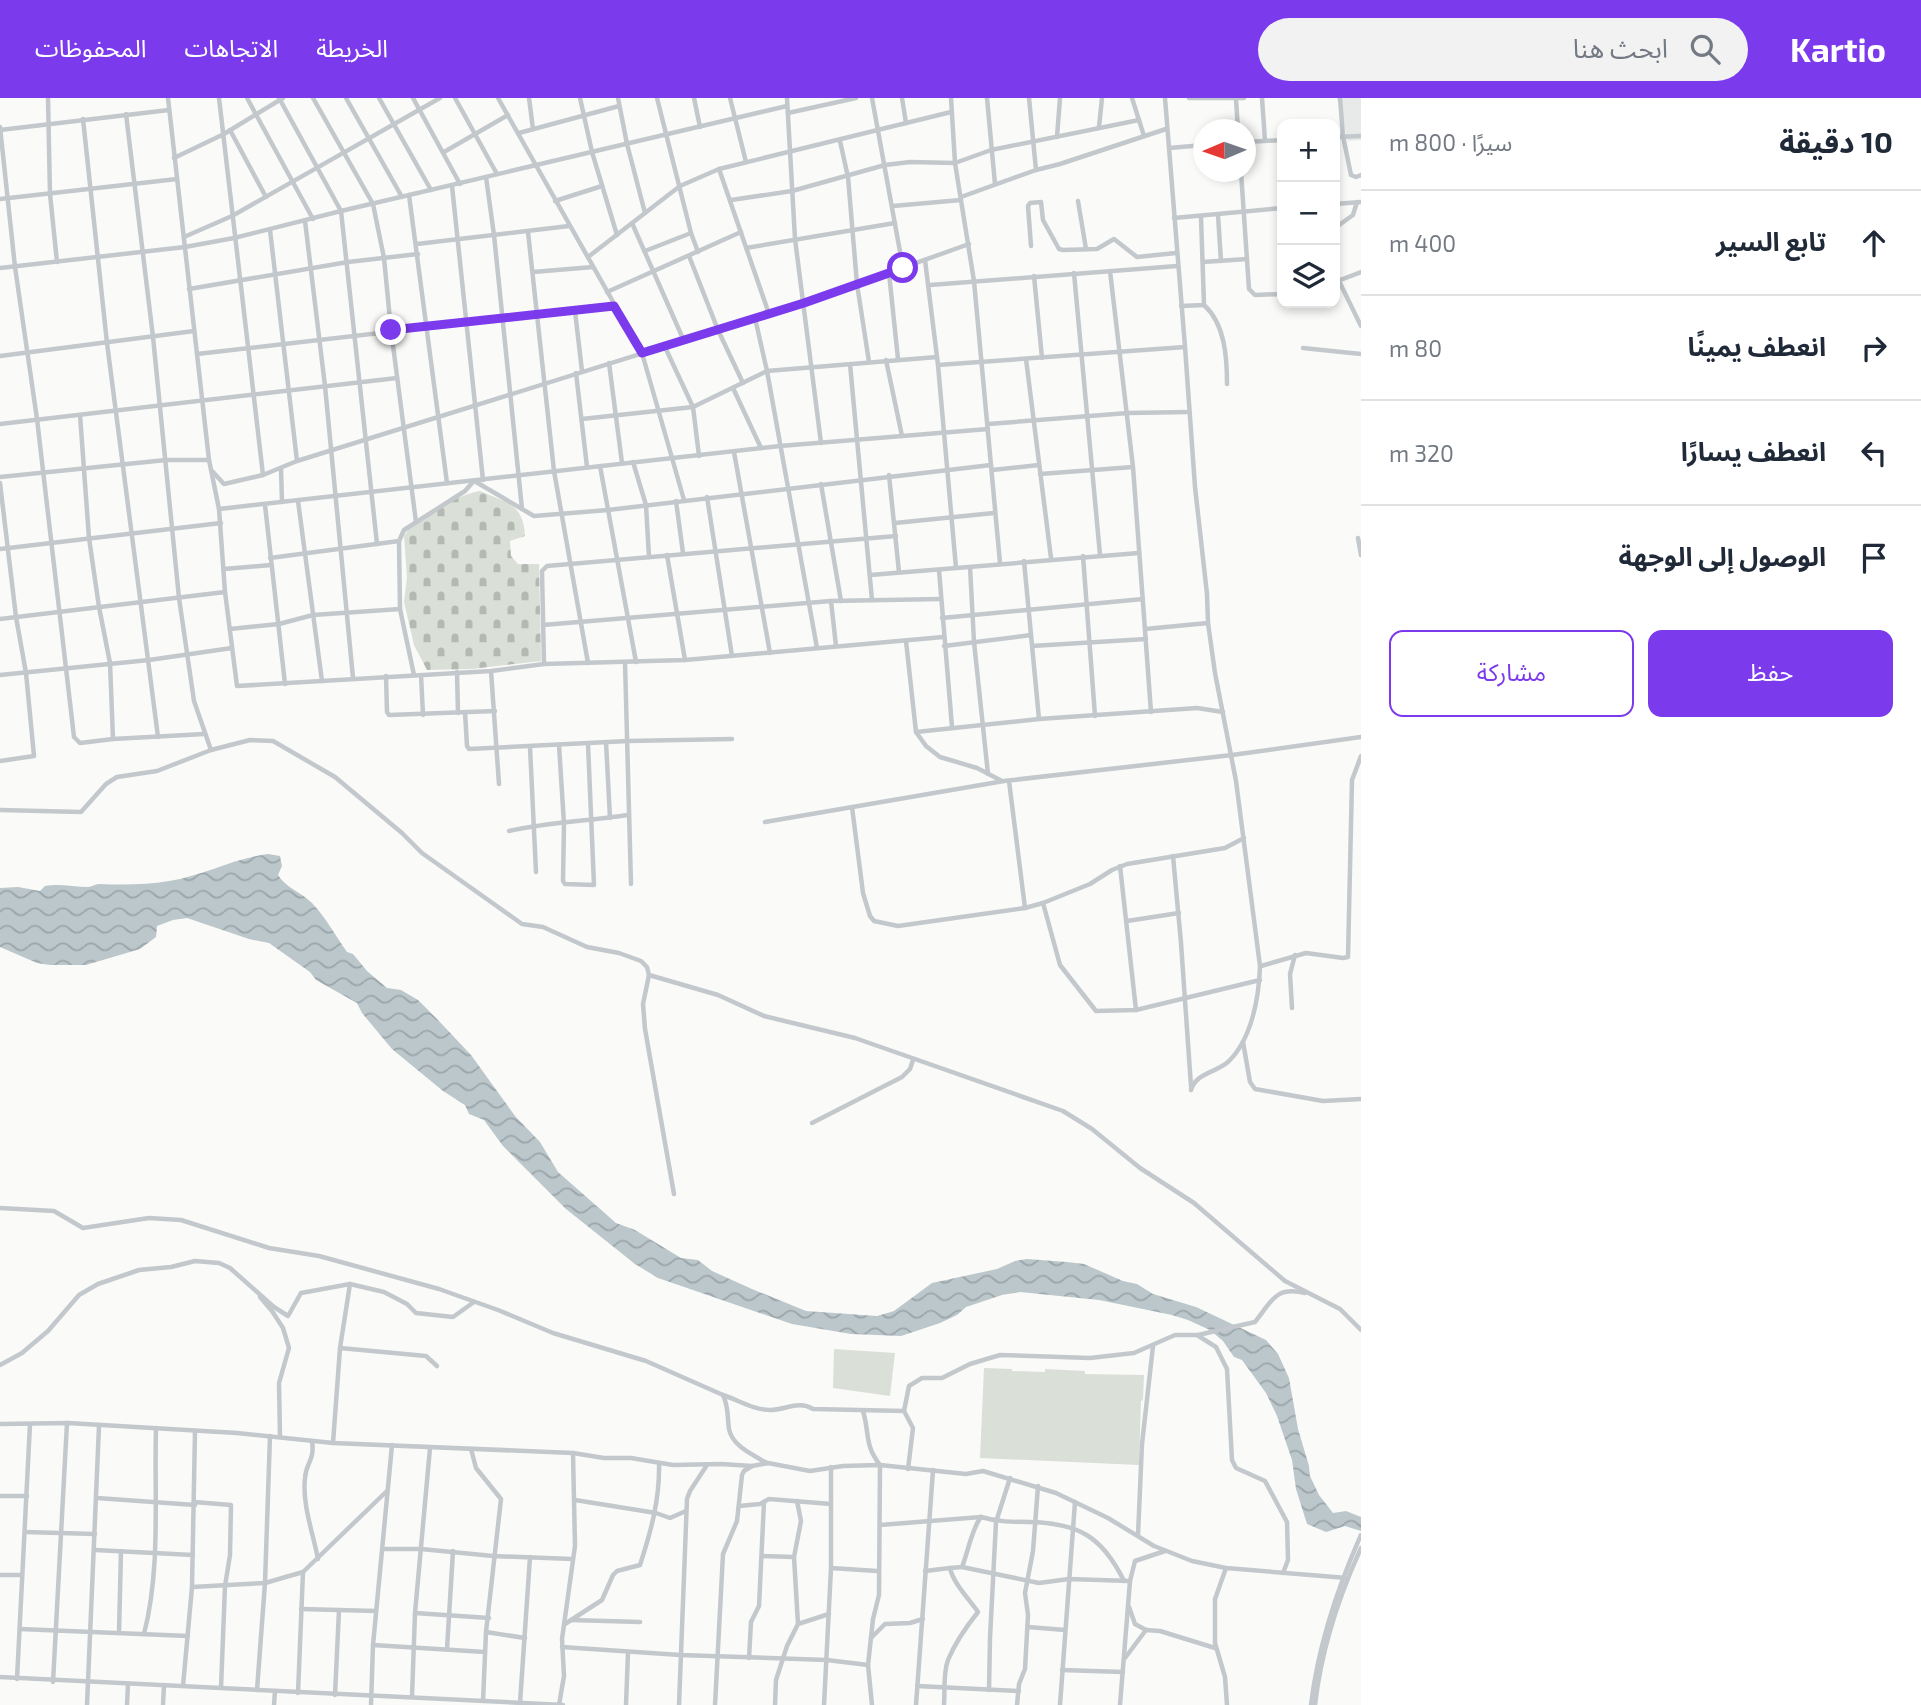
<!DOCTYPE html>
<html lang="ar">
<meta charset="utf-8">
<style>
body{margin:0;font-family:"Exo 2","Noto Sans Arabic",sans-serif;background:#f2f2f3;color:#1f2937;direction:rtl}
.controls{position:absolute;right:21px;top:21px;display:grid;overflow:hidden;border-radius:14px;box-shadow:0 4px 10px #0003}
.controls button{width:63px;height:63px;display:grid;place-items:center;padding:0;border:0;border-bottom:2px solid #e0e1e3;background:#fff;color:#1f2937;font:35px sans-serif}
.compass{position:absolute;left:1193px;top:21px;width:63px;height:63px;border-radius:50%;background:#fff;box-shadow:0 4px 10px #0003;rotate:268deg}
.stop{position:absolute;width:21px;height:21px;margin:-16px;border:5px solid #7c3aed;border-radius:50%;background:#fff}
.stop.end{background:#7c3aed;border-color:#fff;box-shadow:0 2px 7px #0008}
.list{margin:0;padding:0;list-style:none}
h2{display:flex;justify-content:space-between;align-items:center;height:91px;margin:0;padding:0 28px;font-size:30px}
h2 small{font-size:23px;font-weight:400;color:#747a83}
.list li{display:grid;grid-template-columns:46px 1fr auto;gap:21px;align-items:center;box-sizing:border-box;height:105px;padding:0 28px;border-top:2px solid #e0e1e3}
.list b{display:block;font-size:26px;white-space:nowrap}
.list em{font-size:23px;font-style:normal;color:#747a83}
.actions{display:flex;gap:14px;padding:21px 28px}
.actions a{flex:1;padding:16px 0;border:2px solid #7c3aed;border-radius:14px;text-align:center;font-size:24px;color:#7c3aed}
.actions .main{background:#7c3aed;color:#fff}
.icon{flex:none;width:38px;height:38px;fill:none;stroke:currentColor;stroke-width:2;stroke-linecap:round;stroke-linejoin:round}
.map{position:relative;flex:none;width:1361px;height:1607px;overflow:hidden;direction:ltr}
header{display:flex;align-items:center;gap:42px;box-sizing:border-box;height:98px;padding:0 35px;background:#7c3aed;color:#fff}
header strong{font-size:33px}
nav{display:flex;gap:38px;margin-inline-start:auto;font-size:24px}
.search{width:490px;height:63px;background:#f2f2f3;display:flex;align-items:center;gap:18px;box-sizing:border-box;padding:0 24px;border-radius:38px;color:#747a83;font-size:26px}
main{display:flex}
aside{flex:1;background:#fff}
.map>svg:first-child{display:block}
</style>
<header>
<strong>Kartio</strong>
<div class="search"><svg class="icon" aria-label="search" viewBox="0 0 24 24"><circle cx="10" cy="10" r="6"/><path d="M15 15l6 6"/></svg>ابحث هنا</div>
<nav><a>الخريطة</a><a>الاتجاهات</a><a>المحفوظات</a></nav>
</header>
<main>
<aside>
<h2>10 دقيقة<small>سيرًا · 800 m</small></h2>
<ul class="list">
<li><svg class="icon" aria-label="ahead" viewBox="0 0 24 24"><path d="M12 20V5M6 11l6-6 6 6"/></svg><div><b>تابع السير</b></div><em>400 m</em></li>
<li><svg class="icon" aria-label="right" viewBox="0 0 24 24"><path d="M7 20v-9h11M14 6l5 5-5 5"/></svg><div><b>انعطف يمينًا</b></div><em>80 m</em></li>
<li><svg class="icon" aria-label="left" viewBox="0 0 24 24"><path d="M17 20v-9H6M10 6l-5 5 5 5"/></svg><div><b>انعطف يسارًا</b></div><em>320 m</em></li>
<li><svg class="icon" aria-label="arrive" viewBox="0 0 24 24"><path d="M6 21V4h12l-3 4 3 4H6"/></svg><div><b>الوصول إلى الوجهة</b></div></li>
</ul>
<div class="actions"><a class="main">حفظ</a><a>مشاركة</a></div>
</aside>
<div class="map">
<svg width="1361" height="1607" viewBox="0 0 1361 1607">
<defs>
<pattern id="cemetery-stones" width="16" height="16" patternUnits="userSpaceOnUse" patternTransform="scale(1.75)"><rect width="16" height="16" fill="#dadfd7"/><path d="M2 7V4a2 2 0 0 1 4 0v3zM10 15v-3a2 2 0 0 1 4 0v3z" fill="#b4b9b4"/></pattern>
<pattern id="water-waves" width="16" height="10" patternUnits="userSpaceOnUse" patternTransform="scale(1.75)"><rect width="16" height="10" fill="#bbc7cb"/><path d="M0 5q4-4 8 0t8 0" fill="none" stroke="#9ca6aa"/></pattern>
</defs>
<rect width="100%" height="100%" fill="#fafaf8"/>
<polygon fill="#e8e9e9" points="1337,0 1361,0 1361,42 1348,43"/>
<g fill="#dadfd7">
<polygon points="834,1251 895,1255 890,1298 833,1290"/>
<polygon points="984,1270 1012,1271 1012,1273 1045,1274 1045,1271 1085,1273 1085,1276 1144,1277 1143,1302 1141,1303 1139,1367 980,1360"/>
</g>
<path fill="url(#cemetery-stones)" d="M480,393c27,12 43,12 45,45l-15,5 1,15 7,8h21l2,97 -69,8 -45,1 -13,-25 -10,-43 3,-25 -3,-41 4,-6c23,-16 45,-34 72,-39z"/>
<path fill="url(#water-waves)" d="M268,756l12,2 2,10 -4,9c8,13 23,17 34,28 14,15 23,32 35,49l6,2 14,17 20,17 14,2 17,10 20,20 33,35 44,61 25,26 18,30 58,51 19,7 46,28 17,2 14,11 40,18 54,22 71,5 17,-5 38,-28 65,-14 18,-8 12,-2 40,3 17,2 39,17 14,3 16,10 43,13 70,33 12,14 11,24 9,51 11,37 1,10 9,19 14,18 13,-2 15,6v14l-16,-5 -19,6 -19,-8 -11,-35 -4,-29 -15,-44 -11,-23 -24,-33 -8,-3 -11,-16 -13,-11 -22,-10 -16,-5 -73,-15 -79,-8 -18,3 -36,12 -9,8 -17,8 -39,13 -50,-2 -59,-10 -134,-46 -23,-14 -69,-55 -63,-63 -19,-26 -15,-6 -4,-9 -22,-14 -51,-42 -30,-36 -5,-10 -41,-23 -6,-8 -41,-29 -20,-4 -62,-21 -14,2 -16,6 -1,11 -16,12 -54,16h-36l-13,-2 -37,-16v-59l18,-1 22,4 5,-5c15,-3 28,1 43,1 4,0 7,-3 11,-3 23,1 47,1 70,-3 34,-5 65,-23 99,-27z"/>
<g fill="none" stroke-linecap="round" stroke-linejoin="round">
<g stroke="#c3c8cc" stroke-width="4.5">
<polyline points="48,0 50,96 57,164"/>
<polyline points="168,0 209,362 219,411 225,494 237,588 491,573 544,566 685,562 943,539"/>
<polyline points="219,0 263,377"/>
<polyline points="247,0 313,121"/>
<polyline points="279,0 341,113 377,446"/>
<polyline points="313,0 373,106 384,160 391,232 416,424"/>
<polyline points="346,0 402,99"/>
<polyline points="379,0 431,92"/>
<polyline points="413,0 460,86"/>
<polyline points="455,0 497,76"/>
<polyline points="498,0 642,255 684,402"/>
<polyline points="529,0 533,31"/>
<polyline points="580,0 592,54 617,137"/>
<polyline points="618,0 627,46 645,115"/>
<polyline points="657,0 691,135 698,154"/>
<polyline points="694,0 700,29"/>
<polyline points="730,0 746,64"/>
<polyline points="787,0 795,141 821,345"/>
<polyline points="872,0 903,170"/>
<polyline points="902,0 906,25"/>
<polyline points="951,0 955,65 974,183 1000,465"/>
<polyline points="987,0 995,86"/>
<polyline points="1029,0 1036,72"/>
<polyline points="1132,0 1144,38"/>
<polyline points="1189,0 1244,0"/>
<polyline points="1262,0 1265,43"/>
<polyline points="1340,0 1343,38 1351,77 1356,79 1361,77"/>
<polyline points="1236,1 1238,32"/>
<polyline points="788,15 856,0"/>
<polyline points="126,16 153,239 179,500 194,603 211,652"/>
<polyline points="83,21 107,245 158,639"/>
<polyline points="0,29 15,169 37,321 74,639 80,645 113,641 204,636"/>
<polyline points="1099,29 1102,0"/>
<polyline points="0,32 169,12"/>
<polyline points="230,32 266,99"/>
<polyline points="519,35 619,8"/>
<polyline points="1057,39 1060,0"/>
<polyline points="1335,39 1361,38"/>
<polyline points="1281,42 1282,59"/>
<polyline points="840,43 848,79 857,186 869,264"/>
<polyline points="1246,44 1282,42"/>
<polyline points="1169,50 1204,47"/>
<polyline points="444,54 508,17"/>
<polyline points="174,60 224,36 283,0"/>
<polyline points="719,71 769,216"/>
<polyline points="1241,74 1249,191 1255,197 1282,196"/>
<polyline points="486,79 494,137 522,411"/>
<polyline points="452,88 483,382"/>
<polyline points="409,97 447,385"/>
<polyline points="961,99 1036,72 1060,66 1166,31"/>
<polyline points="0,101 177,81"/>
<polyline points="731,102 792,93 885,67 910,64 955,65 991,52 1139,22"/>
<polyline points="555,103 602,88"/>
<polyline points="1078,103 1086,151"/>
<polyline points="1335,106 1361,104"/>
<polyline points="893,108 961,102"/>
<polyline points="1218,117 1221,163"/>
<polyline points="1174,120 1282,110"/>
<polyline points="305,123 325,288 353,580"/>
<polyline points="632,125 684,243"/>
<polyline points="1335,130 1353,117 1357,104"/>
<polyline points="270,132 297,363"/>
<polyline points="528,134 554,373 588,565"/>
<polyline points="184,139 232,118 440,0"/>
<polyline points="417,146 569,128"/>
<polyline points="1031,148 1028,108 1030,105 1041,104 1043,122 1059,151 1063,152 1097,151 1114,141 1137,159 1176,155"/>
<polyline points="746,150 895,125"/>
<polyline points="645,153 691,135"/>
<polyline points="689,158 718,232 743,285"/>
<polyline points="588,159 680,88 719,71 951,14"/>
<polyline points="925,162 938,267 956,470"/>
<polyline points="1203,164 1247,161"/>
<polyline points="0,170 185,149 234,140 341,113 787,8"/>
<polyline points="1110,173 1133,369 1151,614"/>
<polyline points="533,174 593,169"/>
<polyline points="889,175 898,261"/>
<polyline points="1074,175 1100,457"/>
<polyline points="1034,178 1042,260"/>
<polyline points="1339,183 1361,228"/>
<polyline points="1335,184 1361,174"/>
<polyline points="930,187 1177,168"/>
<polyline points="189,191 348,164 418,156"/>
<polyline points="607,194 741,134"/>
<path d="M1204,207c21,19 23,52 23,79"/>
<polyline points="1181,208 1204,207 1201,119"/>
<polyline points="575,213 582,273"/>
<polyline points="755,220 767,273 817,550"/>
<polyline points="665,249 693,309 699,358"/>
<path d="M1185,249l10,140 12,107 1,29 7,50 21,108 24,185c-1,31 -8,73 -32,96 -13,11 -32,11 -37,28"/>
<polyline points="1303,250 1361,256"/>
<polyline points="197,256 614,208"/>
<polyline points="0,258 194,233"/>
<polyline points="1026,261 1051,460"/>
<polyline points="886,262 902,338"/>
<polyline points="609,265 622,365"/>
<polyline points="850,266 872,502"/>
<polyline points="938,267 1185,249 1165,0"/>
<polyline points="576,275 587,369"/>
<polyline points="733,290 761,350"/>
<polyline points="80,317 89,440 99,509 110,565 113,641"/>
<polyline points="582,321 693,309 767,273 937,259"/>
<polyline points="0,326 397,280"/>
<polyline points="988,326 1128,315 1189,314"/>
<polyline points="734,354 770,555"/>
<polyline points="633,364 646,407 649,459"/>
<polyline points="600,368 636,564"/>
<polyline points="281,370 282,404"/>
<polyline points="992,372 1039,367"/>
<polyline points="213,374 224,386 263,377 297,363 804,205 969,146"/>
<polyline points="1040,376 1133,369"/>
<polyline points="889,377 899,474"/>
<polyline points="0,379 166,362 209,362"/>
<polyline points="476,384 534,418 608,412 991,367"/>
<polyline points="0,385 16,519 26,575 34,658 0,663"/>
<polyline points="821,386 841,503"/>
<polyline points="707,399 732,558"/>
<polyline points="298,403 322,583"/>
<polyline points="676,403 683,455"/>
<polyline points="265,407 285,586"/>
<polyline points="219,411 780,348 988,331"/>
<polyline points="895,425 994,415"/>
<polyline points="1358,440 1361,457"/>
<polyline points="399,443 400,511 414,577"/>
<polyline points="0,451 221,425"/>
<polyline points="667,457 685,562"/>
<polyline points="1083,458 1095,618"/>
<polyline points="270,460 399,443 404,432 465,393 472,385"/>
<polyline points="1024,463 1039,621"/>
<polyline points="970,469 974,544 988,676"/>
<polyline points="224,471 271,467"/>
<polyline points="939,472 952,629"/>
<polyline points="870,477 1139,455"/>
<polyline points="831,503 836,548"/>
<polyline points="942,520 1143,501"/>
<polyline points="0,521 225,494"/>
<polyline points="543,527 831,503 940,501"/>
<polyline points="230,531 279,526 313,517 400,511"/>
<polyline points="1145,531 1208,525"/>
<polyline points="906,543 916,634 926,648 940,659 977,670 1002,683"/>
<polyline points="944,548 1031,537"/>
<polyline points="1032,548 1146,541"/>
<polyline points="625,564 631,786"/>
<polyline points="544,566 542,473 547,468 896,438"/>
<polyline points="491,573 499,686"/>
<polyline points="457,574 458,615"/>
<polyline points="0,577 149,562 232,550"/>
<polyline points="421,577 423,617"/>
<polyline points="386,578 387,614 389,617 495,613"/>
<polyline points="465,614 467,648 469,651 628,643 732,641"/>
<polyline points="916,634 1039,621 1197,610 1223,614"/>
<polyline points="606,644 610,720"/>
<polyline points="559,647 564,726 563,783 565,786 594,787 588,646"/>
<polyline points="530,649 536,774"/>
<polyline points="1009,683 1025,810"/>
<polyline points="852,709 863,795 870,818 874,823 898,828 1025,810 1043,805 1090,786 1112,772 1127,766 1225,750 1244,740"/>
<polyline points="0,712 81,714 106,686 117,679 157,673 211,652 250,642 273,643 335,679 402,735 422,755 522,826 543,829 587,849 619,855 641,863 647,869 649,877 718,897 764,918 855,940 1063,1013 1092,1031 1140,1070 1194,1105 1285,1183 1340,1211 1361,1232"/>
<polyline points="765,724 1004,683 1232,657 1361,639"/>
<path d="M509,733c39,-9 80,-10 119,-16"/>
<polyline points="1173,758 1181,845 1191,988"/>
<polyline points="1120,768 1136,912"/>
<polyline points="1043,805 1060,867 1096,913 1136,912 1260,882"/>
<polyline points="1127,823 1179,815"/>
<polyline points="1261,868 1306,855 1343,860 1348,859 1352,682 1361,658"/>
<polyline points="649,877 643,906 645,931 674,1096"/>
<polyline points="1292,910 1290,876 1295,857"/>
<polyline points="1243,944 1250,984 1255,991 1323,1003 1361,1001"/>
<polyline points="812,1025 902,979 910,971 913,962"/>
<path d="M0,1110l54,3 29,17 66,-10 32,2 88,28 50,8 120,33 59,21 55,23 93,28 77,34c6,13 4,21 6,34 3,17 24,26 38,34"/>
<polyline points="260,1199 272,1213 283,1230 289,1250 279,1285 280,1339"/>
<path d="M1198,1237l57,-13c17,-21 20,-36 50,-29"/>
<polyline points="340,1250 426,1258 437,1268"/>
<polyline points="0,1267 22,1255 48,1233 79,1197 98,1186 139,1172 171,1169 195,1163 219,1165 230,1170 274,1209 288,1218 301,1195 350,1186 384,1194 407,1206 416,1215 453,1219 474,1204"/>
<path d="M723,1297c15,5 31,15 47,15 16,0 28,-10 43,-1l91,2 9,17 -5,41"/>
<path d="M863,1313c7,24 1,33 17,54l-1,130 -6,24 -5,46 4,40"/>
<polyline points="904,1313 909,1288 922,1280 942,1280 970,1266 1000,1257 1090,1260 1134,1255 1175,1237 1197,1237 1216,1249 1227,1271 1232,1362 1236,1370 1265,1383 1287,1424 1288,1462 1283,1475"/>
<polyline points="0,1326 68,1325 237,1335 333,1345 573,1355 604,1360 631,1360 673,1367 721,1366 752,1368 768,1365 810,1373 843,1368 880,1367 966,1376 983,1373 1056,1395 1108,1420 1154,1448 1192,1463 1226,1470 1347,1480"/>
<path d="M312,1343c3,20 -6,21 -7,37 -3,26 8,55 13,81"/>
<polyline points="333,1345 340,1250 350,1186"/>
<polyline points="471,1351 476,1370 501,1401 486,1534 483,1603"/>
<polyline points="0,1398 27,1398"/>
<polyline points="97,1400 195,1407"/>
<polyline points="575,1402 656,1415 670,1420 686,1413"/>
<polyline points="194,1404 231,1407 230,1457 225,1488 221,1590"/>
<polyline points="739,1408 760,1406 769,1401 831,1406"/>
<path d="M880,1427l101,-8c17,5 31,5 48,5 49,1 73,14 95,59"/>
<polyline points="25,1434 95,1436"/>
<polyline points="1138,1437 1142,1346 1153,1248"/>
<polyline points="382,1451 421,1451 493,1458 572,1461"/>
<polyline points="95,1452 193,1457"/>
<polyline points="762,1458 794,1459"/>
<polyline points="962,1469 1039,1485 1069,1481 1130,1483"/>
<polyline points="831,1470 877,1473"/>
<polyline points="1226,1470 1215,1501 1215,1545 1225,1579 1227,1607"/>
<polyline points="925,1473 950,1470"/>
<polyline points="0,1477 22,1477"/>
<polyline points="192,1489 265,1485 303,1474 387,1393"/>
<polyline points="1129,1509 1135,1526 1146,1532"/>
<polyline points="301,1511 376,1513"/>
<polyline points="415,1515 489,1520"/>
<polyline points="571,1522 640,1524"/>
<path d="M565,1526l37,-24 11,-25 4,-4 23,-6c11,-34 20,-66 19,-102"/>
<polyline points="798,1526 829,1516"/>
<polyline points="1028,1529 1065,1532"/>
<polyline points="20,1531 188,1538"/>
<polyline points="486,1534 525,1540"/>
<polyline points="119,1535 121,1453"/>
<path d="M144,1536c17,-66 10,-137 12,-206"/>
<polyline points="871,1540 885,1526 910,1525 923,1521"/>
<polyline points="373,1547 485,1554"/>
<polyline points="562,1549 680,1557 827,1562 868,1567"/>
<polyline points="447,1551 453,1453"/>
<polyline points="749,1560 751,1524 759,1508 764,1404"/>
<polyline points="1125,1560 1146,1532 1160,1533 1215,1550"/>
<polyline points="1062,1572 1123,1574"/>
<polyline points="0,1579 563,1607"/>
<polyline points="17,1581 30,1326"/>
<polyline points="53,1584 67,1325"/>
<polyline points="183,1588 192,1489 195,1333"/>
<polyline points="917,1588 1019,1593"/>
<polyline points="257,1592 265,1485 270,1338"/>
<polyline points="989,1592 990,1540 996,1424 1010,1380"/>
<polyline points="298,1595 303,1474"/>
<polyline points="335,1597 339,1512"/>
<polyline points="412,1599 415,1515 430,1350"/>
<polyline points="520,1605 530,1459"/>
<polyline points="87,1607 99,1328"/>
<polyline points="127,1607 128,1586"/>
<polyline points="163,1607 164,1587"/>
<polyline points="274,1607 275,1593"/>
<polyline points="371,1607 373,1547 392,1347"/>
<polyline points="559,1607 564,1578 562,1541 575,1448 573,1355"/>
<polyline points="626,1607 628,1554"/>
<polyline points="679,1607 687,1401 690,1393 707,1367"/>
<polyline points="715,1607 723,1456 737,1423 742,1377 744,1373 752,1368"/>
<polyline points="775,1607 776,1582 787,1548 798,1526 794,1459 801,1423 797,1403"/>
<polyline points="824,1607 831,1470 831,1369"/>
<polyline points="916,1607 933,1372"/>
<path d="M944,1607c1,-14 -1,-32 4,-45 7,-17 18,-33 30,-48 -9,-13 -25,-29 -28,-44l12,-1c6,-15 10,-39 19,-50"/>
<polyline points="1017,1607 1019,1586 1025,1571 1028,1517 1025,1495 1033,1453 1038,1388"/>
<polyline points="1060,1607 1075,1404"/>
<polyline points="1120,1607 1130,1483 1135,1463 1165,1453"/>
<path d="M1311,1607c7,-58 26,-116 50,-170"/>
<path d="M1315,1607c6,-53 24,-109 46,-157"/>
</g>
</g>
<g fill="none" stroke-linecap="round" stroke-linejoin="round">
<polyline stroke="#7c3aed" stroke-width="9" points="391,232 614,208 642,255 804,205 903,170"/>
</g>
</svg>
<div class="controls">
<button>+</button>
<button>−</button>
<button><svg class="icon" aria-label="layers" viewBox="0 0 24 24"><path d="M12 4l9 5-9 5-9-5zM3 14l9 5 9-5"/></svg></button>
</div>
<svg class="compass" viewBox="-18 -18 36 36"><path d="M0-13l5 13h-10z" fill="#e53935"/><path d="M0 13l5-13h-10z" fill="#747a83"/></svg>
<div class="stop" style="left:903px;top:170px"></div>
<div class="stop end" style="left:391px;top:232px"></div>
</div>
</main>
